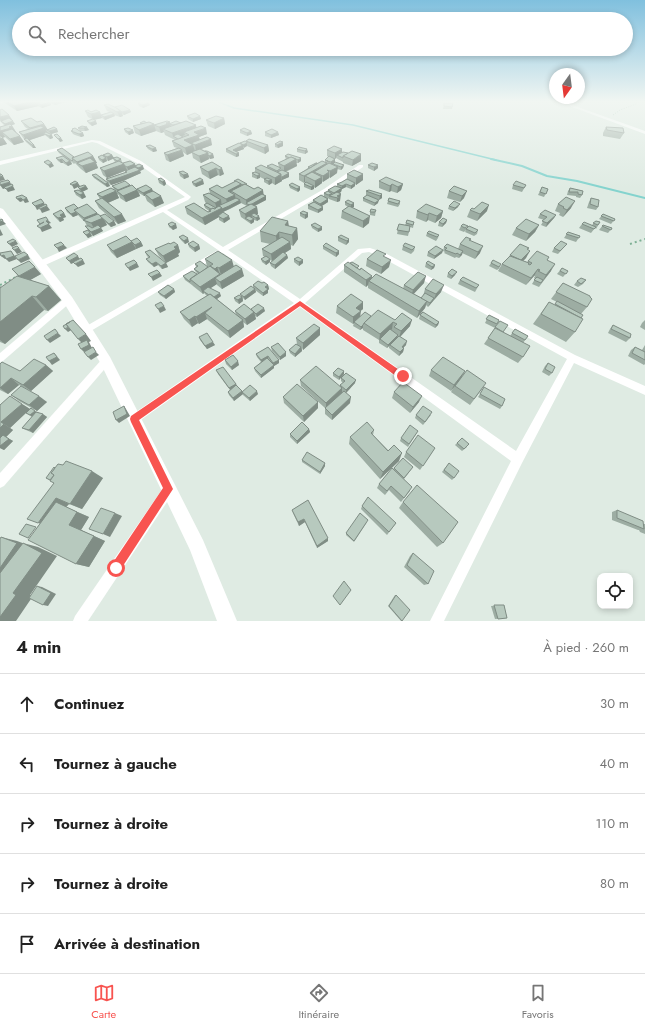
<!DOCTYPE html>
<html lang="fr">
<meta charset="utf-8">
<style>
body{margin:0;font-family:Jost,sans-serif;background:#f2f2f2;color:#222}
.controls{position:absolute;right:12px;bottom:12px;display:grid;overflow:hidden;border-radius:8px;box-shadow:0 2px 6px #0003}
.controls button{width:36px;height:36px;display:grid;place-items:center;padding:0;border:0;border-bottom:1px solid #e0e0e0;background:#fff;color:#222;font:20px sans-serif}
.compass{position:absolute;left:549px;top:68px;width:36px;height:36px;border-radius:50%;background:#fff;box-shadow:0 2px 6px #0003;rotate:194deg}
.stop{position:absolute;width:12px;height:12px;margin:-9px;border:3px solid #f85450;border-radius:50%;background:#fff}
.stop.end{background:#f85450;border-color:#fff;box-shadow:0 1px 4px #0008}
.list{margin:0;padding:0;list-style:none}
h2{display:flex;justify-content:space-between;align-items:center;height:52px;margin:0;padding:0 16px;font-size:17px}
h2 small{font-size:13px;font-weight:400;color:#767676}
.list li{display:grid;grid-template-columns:26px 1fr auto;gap:12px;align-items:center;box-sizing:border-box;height:60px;padding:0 16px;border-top:1px solid #e0e0e0}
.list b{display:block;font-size:15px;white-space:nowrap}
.list em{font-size:13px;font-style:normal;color:#767676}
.icon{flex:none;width:22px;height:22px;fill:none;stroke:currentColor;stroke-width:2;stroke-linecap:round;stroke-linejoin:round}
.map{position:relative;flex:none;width:645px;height:621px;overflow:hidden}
.search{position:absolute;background:#fff;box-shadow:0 2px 6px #0003;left:12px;right:12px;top:12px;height:44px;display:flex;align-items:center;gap:10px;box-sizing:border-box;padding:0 14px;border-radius:22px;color:#767676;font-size:15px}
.sheet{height:352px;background:#fff}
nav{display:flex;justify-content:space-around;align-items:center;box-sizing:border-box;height:56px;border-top:1px solid #e0e0e0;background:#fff;font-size:11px;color:#767676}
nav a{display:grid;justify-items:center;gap:2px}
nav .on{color:#f85450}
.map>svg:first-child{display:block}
</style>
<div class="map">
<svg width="645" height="621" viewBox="0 0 645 621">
<rect width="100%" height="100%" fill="#dfebe3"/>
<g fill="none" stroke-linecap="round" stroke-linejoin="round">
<polyline stroke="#84d3ce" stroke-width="1.5" points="216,101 234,108 353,125 496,160"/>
<polyline stroke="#84d3ce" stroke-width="2" points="491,159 522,166 547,176 577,181 645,198"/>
<polyline stroke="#7eb095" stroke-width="1" stroke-dasharray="1 1.5" stroke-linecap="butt" points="613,115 620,110 636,104 637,101"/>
<g stroke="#7eb095" stroke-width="2" stroke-dasharray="2 3" stroke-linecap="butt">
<polyline points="630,244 645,239"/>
<polyline points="0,285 20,275"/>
</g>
<g fill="#fff" fill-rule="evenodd">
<polygon points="5,101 10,101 0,104 0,102"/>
<polygon points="556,101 561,101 645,131 645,134"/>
<path d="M92,140l8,1 41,20 49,35 1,1 -3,3 -21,10 56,37 101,-58 35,-24h4v2l-35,24 -100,59 72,49 58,-50 12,-1 15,5 190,102 70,31v9l-71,-32 -52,100 -78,158h-14l81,-160 -211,-154 -162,115 -4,2 -4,-2 -1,-3 1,-3 164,-113 -71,-50 -134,79h-6l-1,-2 1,-2 135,-78 -55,-38 -120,54h-6l-1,-2 1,-2 148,-65 -48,-34 -40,-20 -5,-1 -92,23v-4zM369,252l12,5 186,102 -51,92 -211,-148 57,-50z"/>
<polygon points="68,297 71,298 72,300 71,302 3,361 0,362 0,353 65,298"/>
<polygon points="106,357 109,358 110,361 109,364 4,486 0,488 0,473 103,358"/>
<polygon points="169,483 173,485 175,489 173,493 88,621 73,621 75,616 165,485"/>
</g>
<polygon fill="#fff" fill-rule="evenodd" points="0,208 3,209 72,297 110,357 203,540 237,621 217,621 190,550 101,364 64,303 0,217"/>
</g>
<g fill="#9dada3">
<polygon points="4,101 13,101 15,102 19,101 36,101 37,103 47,101 67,101 68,102 63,103 61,102 62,103 55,105 50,103 51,105 42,108 38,106 17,111 5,103"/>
<polygon points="138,103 149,103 150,105 143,108 139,106"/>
<polygon points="444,103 453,103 452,109 443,109"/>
<polygon points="104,105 130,110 131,112 124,115 122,114 123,116 120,117 114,115 115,116 105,120 102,118 101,115 110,112 107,111"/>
<polygon points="0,110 13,121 12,121 15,124 12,125 16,132 24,142 14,145 5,137 3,138 7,144 0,146 0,127 5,126 0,121"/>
<polygon points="85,111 100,112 102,118 94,120 97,124 92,126 89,124 87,121 92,119 88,117"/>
<polygon points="187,116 200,116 201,119 193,122 188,119"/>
<polygon points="224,118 225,124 215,129 208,126 206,120"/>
<polygon points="21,121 37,122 44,124 47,129 57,129 58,132 51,134 53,138 50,139 45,135 30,140 36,148 33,148 26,142 19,132 28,129 25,127"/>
<polygon points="170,122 170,123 196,128 207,134 199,137 200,140 212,145 201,149 213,154 214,158 210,159 209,158 209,159 201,163 193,158 192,153 187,155 183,152 184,156 170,162 166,160 164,153 177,148 174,147 172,141 175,140 165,135 164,132 161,133 156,131 141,136 135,133 133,126 141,124 140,123 147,123 155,125"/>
<polygon points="82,126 89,130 85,131 80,131 78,128"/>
<polygon points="606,127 624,133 620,139 603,136 603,133"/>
<polygon points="72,129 83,133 84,136 81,137 75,135 73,134 71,131 72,130"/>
<polygon points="124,129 134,133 129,135 125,132"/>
<polygon points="240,130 251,131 252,134 247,136 240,133"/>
<polygon points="265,132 278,132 279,135 271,138 265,136"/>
<polygon points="246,141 268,145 269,151 265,154 247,146 243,147 244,149 236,152 239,153 239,156 236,157 226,152 226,149 240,144 240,143 247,142"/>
<polygon points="275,144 283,146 278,148 275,147"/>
<polygon points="146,146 157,151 153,152 148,149"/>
<polygon points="299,147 308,152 305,154 297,152 297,149"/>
<polygon points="57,150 74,157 93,156 97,163 96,163 98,168 86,173 81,169 75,163 74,164 71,161 72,164 68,166 63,163 61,163 58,161 56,158 63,156 59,153"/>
<polygon points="327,150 342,152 361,161 352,166 343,163 343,162 336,158 335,159 335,162 332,165 333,165 333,164 344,165 343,168 341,170 337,169 337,173 330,178 329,177 329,178 322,182 322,183 315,188 314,187 314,189 311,190 304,187 304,184 305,183 305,182 304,183 299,180 299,174 308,168 308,167 317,163 325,162 325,160 329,157 327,156"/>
<polygon points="103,155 112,155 114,158 121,159 122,162 123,163 136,165 144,169 140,171 141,173 123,181 111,185 109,183 110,186 107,187 94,178 92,175 107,182 106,179 126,172 125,171 128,170 127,169 127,170 107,178 103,175 100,168 115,162 113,159 108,161 106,159 107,161 103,163 99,160 98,157 104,157"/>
<polygon points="285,156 301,161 298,163 296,163 297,166 286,172 289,173 289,177 282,180 282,181 275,185 272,183 269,185 264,182 264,179 260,177 257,179 252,177 252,173 255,172 255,168 267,168 267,166 279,167 278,163 286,160"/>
<polygon points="212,162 224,174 220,176 218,175 210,179 202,174 200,167"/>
<polygon points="368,165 378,168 374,171 368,168"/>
<polygon points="179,172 188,174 189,177 184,179 180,176"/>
<polygon points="347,174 363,174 363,180 356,185 355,184 355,186 351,189 346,187 342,189 341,192 339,193 340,197 340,201 337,202 329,199 329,198 328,199 328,202 322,206 323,210 318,213 308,209 308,205 313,202 313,200 324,197 324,193 328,192 328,190 337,186 337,184 342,182 347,179"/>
<polygon points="158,179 165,181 166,184 164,186 159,183"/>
<polygon points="234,181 247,185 266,196 266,200 255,206 257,207 258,214 256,215 260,219 257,221 254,220 254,222 251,224 241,217 239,210 247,206 241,203 230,209 223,212 230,219 224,223 219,220 219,217 205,225 187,214 185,207 208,212 209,211 205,208 204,205 206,203 205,202 203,195 210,193 209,189 222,188 235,182"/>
<polygon points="379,181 403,184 401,190 397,193 391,191 389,192 379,188"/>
<polygon points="192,182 204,184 196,187 193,185"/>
<polygon points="130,185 137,189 152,189 153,191 164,203 155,207 147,201 145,196 144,196 139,193 140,196 126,202 120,198 119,195 117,194 119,198 108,203 126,221 118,224 99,208 95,201 100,199 97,194 115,191 112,186"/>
<polygon points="289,185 300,187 300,190 298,192 290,188"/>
<polygon points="513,185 526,185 522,192 512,189"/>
<polygon points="86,186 88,189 82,192 86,197 82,199 76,195 74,191 80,191 78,187"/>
<polygon points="454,186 464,198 460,202 447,198 449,191"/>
<polygon points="542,187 548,189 544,197 538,195"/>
<polygon points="570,188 583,191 582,195 580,198 576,197 576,196 567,195 568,191"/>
<polygon points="366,191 382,194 382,198 379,200 378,199 378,203 374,206 363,201 363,198 367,195 366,195"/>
<polygon points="591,198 598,207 596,210 587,208 589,202"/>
<polygon points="388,201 400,201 400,204 398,207 387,204"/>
<polygon points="345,202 354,203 354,207 352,208 369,223 363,228 341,218 342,211 348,207 345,205"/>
<polygon points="558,204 571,208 563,217 559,215 560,213 555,211"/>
<polygon points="449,206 458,207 453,211 448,209"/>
<polygon points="65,208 78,208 97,213 100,216 114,221 116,225 111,227 105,222 107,225 101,228 103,231 93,236 90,233 92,236 88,238 83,232 88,230 85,226 87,226 85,222 78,215 73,217 67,212"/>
<polygon points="474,209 487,211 477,221 467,217 470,210"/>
<polygon points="376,210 375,216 370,215 370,212"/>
<polygon points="417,211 443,211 441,218 435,223 428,220 426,222 416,218"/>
<polygon points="64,213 66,217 63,218 64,220 60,222 55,217 53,214"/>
<polygon points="300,213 308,213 308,217 305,219 300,216"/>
<polygon points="540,214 556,215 554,218 546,227 541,225 544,220 538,218"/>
<polygon points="603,214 615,219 611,224 599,219"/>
<polygon points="447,220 446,223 442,227 438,226 439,222"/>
<polygon points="288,221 289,226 297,228 298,239 293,246 291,245 291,249 285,253 287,255 288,258 275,269 271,266 270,263 274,260 272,261 270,260 270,262 266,265 262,262 261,259 265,257 263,256 262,249 270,244 261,242 260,231"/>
<polygon points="596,221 600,222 596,229 595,228 591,233 579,228 582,224 592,225"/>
<polygon points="414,222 413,228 410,227 408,236 397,234 399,224 405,225 406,223"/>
<polygon points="168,224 177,228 173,230 169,227"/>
<polygon points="311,225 322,230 318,232 312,228"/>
<polygon points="539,225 535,232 526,241 512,235 516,228"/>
<polygon points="603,225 612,228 608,233 599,230"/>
<polygon points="461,226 467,228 478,230 477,234 474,236 465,232 466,230 464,232 459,230"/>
<polygon points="568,232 580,236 576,242 564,238"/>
<polygon points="427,233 439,235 438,238 436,241 426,236"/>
<polygon points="179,237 189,242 185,244 181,240"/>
<polygon points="338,237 349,239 349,242 346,245 338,241"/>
<polygon points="471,239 470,241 480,253 475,259 462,253 459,258 456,257 455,258 444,253 445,252 443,251 444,247 458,249 460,244"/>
<polygon points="131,241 141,242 143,246 136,249 135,248 136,249 117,258 111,252 107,245"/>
<polygon points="170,244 178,245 180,252 178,254 179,256 166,263 159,256 155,249"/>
<polygon points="188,244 199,245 200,249 195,252 189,247"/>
<polygon points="567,244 558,254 552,252 554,248"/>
<polygon points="323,246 339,251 339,254 336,257 323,249"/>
<polygon points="403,246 415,247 414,251 411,254 402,250"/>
<polygon points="443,250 442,253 434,259 427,256 428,252"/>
<polygon points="528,250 526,258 523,261 527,262 528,261 549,257 547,260 551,271 539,287 532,284 535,279 534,278 535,276 534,276 526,285 498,271 502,264 508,258 510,255"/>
<polygon points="145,252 166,263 168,267 162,269 158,265 154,267 148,262 146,259 149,258 147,256"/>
<polygon points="385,257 389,267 381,274 366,266 367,259"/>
<polygon points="205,259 233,267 244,276 222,289 217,285 217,284 210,288 221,296 217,299 236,315 235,311 251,309 265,311 257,317 255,316 256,319 247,325 243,322 244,327 230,338 208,320 207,319 199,324 198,323 192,327 184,319 180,312 207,296 204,293 203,294 193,286 192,285 185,280 183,276 198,274 196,272 194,269 196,267 195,264 208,267 209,267 207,266"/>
<polygon points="294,259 303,263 299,266 294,262"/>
<polygon points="493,260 500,268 497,270 489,266"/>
<polygon points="426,263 435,265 434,268 431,270 425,267"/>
<polygon points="344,265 359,269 372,276 372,278 403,289 404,285 424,283 413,294 421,298 423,296 425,289 441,292 428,307 426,305 425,308 417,318 368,288 368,285 366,287 344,272"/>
<polygon points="562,268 568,271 563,277 557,274"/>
<polygon points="12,269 41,274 30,280 49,286 61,300 48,311 44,310 5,344 0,342 0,286 2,287 18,276"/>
<polygon points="448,273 455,275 451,279 447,277"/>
<polygon points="460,280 479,285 475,292 458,284"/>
<polygon points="586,280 583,284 578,287 574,285 577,281"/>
<polygon points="262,283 268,285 269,289 268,290 268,293 263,296 255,290 256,292 245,300 243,298 243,301 239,304 235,301 234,298 241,296 240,294 253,288 253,285"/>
<polygon points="563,283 590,297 587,307 581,314 575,332 566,342 533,324 549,302 555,305 557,302 551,299"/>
<polygon points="174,289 175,292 166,299 160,295 158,292"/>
<polygon points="363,302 363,309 360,311 360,316 371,316 395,320 410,326 400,337 406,345 403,348 404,348 403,352 399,356 389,348 389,346 387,348 379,343 379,340 363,330 363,328 360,330 353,326 354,323 353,324 336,313 337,306"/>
<polygon points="420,315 439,322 438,325 435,328 419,319"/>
<polygon points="489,315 499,320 496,326 503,332 510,336 515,329 528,336 523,343 523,357 518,363 484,344 495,328 485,323"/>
<polygon points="645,320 645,330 640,327 642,323"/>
<polygon points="613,325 630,338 626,342 608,333 610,329"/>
<polygon points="320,328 320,335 303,350 302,348 302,351 295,357 290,353 289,350 297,344 296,338"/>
<polygon points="199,337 215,345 207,349 200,340"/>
<polygon points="645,345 645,364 644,365 628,356 631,350 635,347 642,350"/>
<polygon points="268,347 279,360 279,363 274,366 274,368 261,378 255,371 254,368 261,362 257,357 256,354"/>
<polygon points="271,347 286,356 280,360 272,351"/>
<polygon points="225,360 239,365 232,370 226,364"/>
<polygon points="548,363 552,373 549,376 542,372 545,366"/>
<polygon points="0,364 20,371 46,365 53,371 31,391 19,385 8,394 0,390"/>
<polygon points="216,370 236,384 243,394 234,401 229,395 228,392 230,390 218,374"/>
<polygon points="431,370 465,371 461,378 482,389 470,405 451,392 454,387 451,391 429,376"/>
<polygon points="344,371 344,374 339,380 333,376 333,373"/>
<polygon points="341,378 355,383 346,393 350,403 332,420 325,414 325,408 301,386 300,380 340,386 340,385 343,383 341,381"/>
<polygon points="484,387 502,406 500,409 478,397"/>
<polygon points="242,392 258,394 250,401 243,395"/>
<polygon points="394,392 419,402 410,413 392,398"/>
<polygon points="11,395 47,402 37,411 19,401"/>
<polygon points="283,397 318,408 304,422 284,403"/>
<polygon points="22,404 30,409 47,417 33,433 26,430 22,428 32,417 26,413 10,428 13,430 6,437 13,441 4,450 0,448 0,405"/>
<polygon points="416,415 431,415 423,425 415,418"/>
<polygon points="309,429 310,432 297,444 290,437 290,434"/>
<polygon points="374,430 373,435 399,461 380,479 349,444 350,437"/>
<polygon points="418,431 408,447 400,441 401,438"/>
<polygon points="457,443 467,447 462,451 455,445"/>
<polygon points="435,448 420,470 404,457 406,452"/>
<polygon points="302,460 325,463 325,466 320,474 302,462"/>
<polygon points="449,463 454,478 452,480 442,472"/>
<polygon points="413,467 404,479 410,491 401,502 389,490 385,495 377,488 379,484 394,468"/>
<polygon points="46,478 103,478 82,509 69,504 66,507 89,517 81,530 105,541 89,567 76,564 37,527 40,524 54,483"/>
<polygon points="308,500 328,541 317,548 305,522 299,526 293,513 292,510"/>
<polygon points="403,502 443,543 437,547 399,508"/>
<polygon points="362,506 396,523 387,535 361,509"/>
<polygon points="617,510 643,524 645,524 645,534 640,532 639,530 638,530 612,520 612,512"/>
<polygon points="367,522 354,542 346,535 346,533"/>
<polygon points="413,553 428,584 424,585 404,567 410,556"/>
<polygon points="395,595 396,595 402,621 401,621 388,606"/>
<polygon points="504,605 507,618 495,619 491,606"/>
</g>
<g fill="#808d85">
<polygon points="33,101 36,101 39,106 17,111 14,106"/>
<polygon points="61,101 62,103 55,105 53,103"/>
<polygon points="62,101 67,101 68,102 63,103"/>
<polygon points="50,102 51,105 42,108 41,105"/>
<polygon points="149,103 150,105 143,108 142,105"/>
<polygon points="121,110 123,116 120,117 117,112"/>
<polygon points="130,110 131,112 124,115 122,112"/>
<polygon points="100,112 102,118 93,120 91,114"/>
<polygon points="114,114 115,116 105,120 104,117"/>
<polygon points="9,115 13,121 4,123 1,121 0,119 0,117"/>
<polygon points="200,116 201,119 193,122 193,119"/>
<polygon points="224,118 225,124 215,129 214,123"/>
<polygon points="13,121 15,124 6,127 5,124"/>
<polygon points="96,121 97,124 92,126 90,123"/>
<polygon points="170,122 171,128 163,129 164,132 161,133 159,127"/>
<polygon points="44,124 48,130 46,130 48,134 43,133 45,135 27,141 23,135 33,132 30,128"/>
<polygon points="154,124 156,131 141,136 139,130"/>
<polygon points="196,125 197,131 184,132 185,135 177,138 173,136 174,139 172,133"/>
<polygon points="12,126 16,132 14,133 2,132 5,137 0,138 0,131"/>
<polygon points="87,127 89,130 85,131 84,128"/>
<polygon points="206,128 207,134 199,137 200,141 191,143 192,144 181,141 194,132"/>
<polygon points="57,129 58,132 51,134 49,131"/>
<polygon points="133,130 134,133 129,135 128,132"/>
<polygon points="251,131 252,134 247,136 247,133"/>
<polygon points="278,132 279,135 271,138 271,135"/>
<polygon points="83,133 84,136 81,137 79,134"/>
<polygon points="52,135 53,138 50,139 49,136"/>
<polygon points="20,136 24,142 14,145 10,139"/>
<polygon points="3,138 7,144 0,146 0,139"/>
<polygon points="61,138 63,141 60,142 58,139"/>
<polygon points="211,139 212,145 196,151 195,145"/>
<polygon points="283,142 283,146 278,148 277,145"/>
<polygon points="247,143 247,146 244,148 243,145"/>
<polygon points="32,145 34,145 36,148 33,148"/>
<polygon points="193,145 195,151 187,155 185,148"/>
<polygon points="243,145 244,149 233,153 233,150"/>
<polygon points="268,145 269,151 265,154 264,148"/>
<polygon points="156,148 157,151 153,152 152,149"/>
<polygon points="307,149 308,152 305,154 305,151"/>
<polygon points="342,149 342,155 337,155 336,158 335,159 335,153"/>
<polygon points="182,150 184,156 170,162 167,155"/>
<polygon points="208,153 209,159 201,163 199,156"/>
<polygon points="239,153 239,156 236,157 236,154"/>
<polygon points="213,154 214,158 210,159 209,156"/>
<polygon points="361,154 361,161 352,166 353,160"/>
<polygon points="112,155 114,158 108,161 107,157"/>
<polygon points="93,156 97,163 96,163 98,168 86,173 82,166 78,163 77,162"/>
<polygon points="106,158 107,161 103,163 102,160"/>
<polygon points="301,158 301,161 298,163 298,160"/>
<polygon points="62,159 63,163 61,163 59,160"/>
<polygon points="296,159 297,166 284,172 284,166"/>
<polygon points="335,159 335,162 331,166 331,162"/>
<polygon points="70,161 72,164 68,166 66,163"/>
<polygon points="52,163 54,166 50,168 48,165"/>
<polygon points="327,163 327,169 314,172 314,177 305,176 305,182 304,183 304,176"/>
<polygon points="124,164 127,170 107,178 104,171"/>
<polygon points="135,164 136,167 128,170 127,167"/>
<polygon points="344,165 343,168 341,170 341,167"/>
<polygon points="378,165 378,168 374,171 374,167"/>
<polygon points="143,166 144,169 140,171 141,173 123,181 111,185 109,181 139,170 138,168"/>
<polygon points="338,167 337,173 330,178 330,171"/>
<polygon points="216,168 218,175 210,179 208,172"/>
<polygon points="222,168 224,174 220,176 219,170"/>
<polygon points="329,172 329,178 323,182 323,176"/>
<polygon points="289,173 289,177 282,180 282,177"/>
<polygon points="188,174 189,177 184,179 183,175"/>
<polygon points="260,174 260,178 257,179 257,176"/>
<polygon points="281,174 282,181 275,185 275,178"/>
<polygon points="363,174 363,180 356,185 356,178"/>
<polygon points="3,176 5,180 0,181 0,177"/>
<polygon points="322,177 322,183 315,188 315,181"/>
<polygon points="203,180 204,184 196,187 195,184"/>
<polygon points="272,180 272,183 269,185 268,181"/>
<polygon points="165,181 166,184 164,186 162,182"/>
<polygon points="10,182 12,186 3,189 0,185"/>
<polygon points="78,183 80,186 74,189 72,185"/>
<polygon points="108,183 110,186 107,187 105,184"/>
<polygon points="355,183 355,186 351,189 351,186"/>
<polygon points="241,184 242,191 231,191 232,196 228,191"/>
<polygon points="346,184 346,187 342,189 342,186"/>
<polygon points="392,184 391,191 389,192 390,186"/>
<polygon points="403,184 401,190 397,193 398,187"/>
<polygon points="130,185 133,191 137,190 140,196 126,202 123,196 119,193 118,190"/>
<polygon points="13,186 15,190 8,192 6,189"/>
<polygon points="86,186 88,189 82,192 80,189"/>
<polygon points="314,186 314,189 311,190 311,187"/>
<polygon points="300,187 300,190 298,192 297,189"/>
<polygon points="342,188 341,192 334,196 334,193"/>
<polygon points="152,189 153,192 145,194 145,196 144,196 143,193"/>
<polygon points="263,190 264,197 246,203 247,206 246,200"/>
<polygon points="116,191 119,198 105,204 102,197"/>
<polygon points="467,191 464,198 460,202 462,196"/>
<polygon points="84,193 86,197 82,199 80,195"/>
<polygon points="341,194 340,201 337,202 337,196"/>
<polygon points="382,194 382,198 379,200 380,196"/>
<polygon points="235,195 236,201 228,206 226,199"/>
<polygon points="161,196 164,203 155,207 152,200"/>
<polygon points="266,196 266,200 250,208 250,205"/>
<polygon points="21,198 23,201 20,202 17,199"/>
<polygon points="27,198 29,202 25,203 23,200"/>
<polygon points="328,199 328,202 320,207 320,204"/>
<polygon points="221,200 222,207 216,207 217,209 215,203"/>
<polygon points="240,200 241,203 223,212 218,216 219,217 205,225 202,218 222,208"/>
<polygon points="379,200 378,203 374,206 375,203"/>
<polygon points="575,201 571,208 563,217 567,210"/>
<polygon points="44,203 46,206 38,208 39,209 37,210 35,206"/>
<polygon points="354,203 354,207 351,208 351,205"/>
<polygon points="460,204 458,207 453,211 455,208"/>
<polygon points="489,205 487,211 477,221 480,214"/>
<polygon points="47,206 50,210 42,213 40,209"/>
<polygon points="257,207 258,214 253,216 251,215 252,217 246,218 245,214"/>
<polygon points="323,207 323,210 318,213 318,210"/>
<polygon points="443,211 441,218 435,223 437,216"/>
<polygon points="76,212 78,215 73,217 71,214"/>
<polygon points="64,213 66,217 63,218 64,220 60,222 58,218 60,215"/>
<polygon points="97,213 100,219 103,218 107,225 95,230 91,223 86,221 84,218"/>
<polygon points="308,213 308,217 305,219 305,215"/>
<polygon points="429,213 428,220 426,222 428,215"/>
<polygon points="122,214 126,221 118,224 114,217"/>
<polygon points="556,215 554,218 546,227 547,223"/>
<polygon points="229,216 230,219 224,223 223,219"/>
<polygon points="259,216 260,219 257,221 256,218"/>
<polygon points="370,216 369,223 363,228 363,221"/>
<polygon points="254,219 254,222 251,224 250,221"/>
<polygon points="48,220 51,223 48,224 46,221"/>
<polygon points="447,220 446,223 442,227 443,224"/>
<polygon points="3,221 6,224 0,226 0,222"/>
<polygon points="114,221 116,225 111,227 109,224"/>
<polygon points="288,221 289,232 285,225"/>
<polygon points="44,222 49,224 52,228 42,232 40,228 42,227 40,224"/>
<polygon points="176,224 177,228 173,230 171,227"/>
<polygon points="539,225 535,232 526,241 529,234"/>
<polygon points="322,227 322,230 318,232 318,229"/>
<polygon points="101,228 103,231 93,236 91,232"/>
<polygon points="297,228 298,239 293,246 292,235"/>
<polygon points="0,229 3,235 0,236"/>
<polygon points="279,232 280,242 277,246 276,236"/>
<polygon points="90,233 92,236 88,238 86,235"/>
<polygon points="188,238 189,242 185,244 184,241"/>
<polygon points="349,239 349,242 346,245 347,241"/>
<polygon points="16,241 18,244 12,247 9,244"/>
<polygon points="132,242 136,249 117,258 113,251"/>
<polygon points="141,242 143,246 136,249 135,245"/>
<polygon points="290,242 291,249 272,261 271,254"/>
<polygon points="64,245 67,248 59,252 57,248"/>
<polygon points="178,245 180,252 178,254 179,256 166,263 163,256 174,247"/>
<polygon points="199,245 200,249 195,252 194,248"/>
<polygon points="483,246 480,253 475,259 478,252"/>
<polygon points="19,248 22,252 17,254 14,250"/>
<polygon points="443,250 442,253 434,259 435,256"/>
<polygon points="11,251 17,259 9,262 6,259"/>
<polygon points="339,251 339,254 336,257 336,253"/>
<polygon points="463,251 462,255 459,258 460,255"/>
<polygon points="530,251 526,258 517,267 521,260"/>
<polygon points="4,255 7,258 5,259 1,256"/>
<polygon points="28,255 30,259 21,263 18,260"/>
<polygon points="287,255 288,258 275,269 275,265"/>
<polygon points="78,256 80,260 71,264 69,261"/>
<polygon points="270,259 270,262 266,265 265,262"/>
<polygon points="83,260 85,264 78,267 75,264"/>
<polygon points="232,260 234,267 221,275 219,268"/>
<polygon points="303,260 303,263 299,266 299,262"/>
<polygon points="391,260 389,267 381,274 382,267"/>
<polygon points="156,262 158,265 154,267 152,264"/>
<polygon points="137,263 139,267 130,271 128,268"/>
<polygon points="166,263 168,267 162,269 161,266"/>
<polygon points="555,264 551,271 542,282 546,275"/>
<polygon points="435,265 434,268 431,270 432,267"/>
<polygon points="35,267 41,274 25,283 19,276"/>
<polygon points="217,267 222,280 215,278 217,284 205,292 203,291 204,293 203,294 200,287 217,276 215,269"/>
<polygon points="242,269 244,276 222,289 220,282"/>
<polygon points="538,269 534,276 526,285 531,278"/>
<polygon points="457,272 455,275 451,279 452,276"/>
<polygon points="160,273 162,276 153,281 151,277"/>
<polygon points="372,276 371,283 369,281 368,285 366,287 366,280"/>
<polygon points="426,276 424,283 411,297 413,290"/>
<polygon points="268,285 269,289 268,290 268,293 263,296 263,293 265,287"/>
<polygon points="444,285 441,292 433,301 436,294"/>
<polygon points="49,286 61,300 48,311 36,297"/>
<polygon points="174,289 175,292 166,299 164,296"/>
<polygon points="255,289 256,292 245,300 244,297"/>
<polygon points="220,293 221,296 214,301 213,298"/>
<polygon points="32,296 44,310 5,344 0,340 0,322"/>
<polygon points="242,297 243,301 239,304 238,300"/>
<polygon points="434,298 433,301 428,307 430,303"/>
<polygon points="427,301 425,308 417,318 419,311"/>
<polygon points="363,302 363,309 356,315 356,308"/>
<polygon points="164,306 166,310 160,313 158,309"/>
<polygon points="212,307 205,313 207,319 199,324 196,317"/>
<polygon points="264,308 265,311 257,317 256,314"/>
<polygon points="361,311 360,318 353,324 353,317"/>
<polygon points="254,312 256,319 247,325 245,319"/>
<polygon points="195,316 198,323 192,327 189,320"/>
<polygon points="243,320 244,327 230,338 228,331"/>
<polygon points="412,320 410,326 399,338 401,331"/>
<polygon points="393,322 392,329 380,340 380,339 379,341 380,334"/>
<polygon points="439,322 438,325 435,328 436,325"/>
<polygon points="73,325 75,328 68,332 65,329"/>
<polygon points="363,325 363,328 360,330 361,327"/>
<polygon points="320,328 320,335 303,350 303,343"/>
<polygon points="58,333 61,336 50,343 47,340"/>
<polygon points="86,334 91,341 89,342 92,348 84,352 81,349 84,345 78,339"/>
<polygon points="398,335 397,338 387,348 388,345"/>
<polygon points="407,341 406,345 401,350 402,347"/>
<polygon points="213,342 215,345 207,349 205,346"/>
<polygon points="301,347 302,351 295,357 295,354"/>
<polygon points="404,348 403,352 399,356 400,352"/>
<polygon points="96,352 99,355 91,360 88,357"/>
<polygon points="286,352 286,356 280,360 280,357"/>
<polygon points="54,353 60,360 52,365 49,361"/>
<polygon points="268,356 268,359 262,363 261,360"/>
<polygon points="279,360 279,363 274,366 274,368 261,378 261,375 274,365 273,363"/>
<polygon points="238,361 239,365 232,370 231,367"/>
<polygon points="46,365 53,371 31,391 23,385"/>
<polygon points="344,371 344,374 339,380 339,377"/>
<polygon points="465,371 461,378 451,391 454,385"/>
<polygon points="11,378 19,385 8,394 0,388"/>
<polygon points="356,380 355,383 346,393 346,390"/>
<polygon points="236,384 237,387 231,391 229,388"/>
<polygon points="342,388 342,394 326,409 326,403"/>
<polygon points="242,391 243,394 234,401 233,398"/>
<polygon points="257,391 258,394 250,401 249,398"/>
<polygon points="39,396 47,402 37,411 29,405"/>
<polygon points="422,396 419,402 410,413 413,407"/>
<polygon points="351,397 350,403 332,420 332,415"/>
<polygon points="318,402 318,408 304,422 303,416"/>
<polygon points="22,404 30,409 10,428 1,422"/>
<polygon points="124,406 126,409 130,416 119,423 116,420"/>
<polygon points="35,411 39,413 34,418 30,415"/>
<polygon points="43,414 47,417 33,433 29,430"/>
<polygon points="4,424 13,430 6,437 13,441 4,450 0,448 0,428"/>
<polygon points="309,429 310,432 297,444 297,441"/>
<polygon points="402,453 399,461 380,479 383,472"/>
<polygon points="325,463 325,466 320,474 320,472"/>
<polygon points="92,471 103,478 82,509 70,504"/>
<polygon points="56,498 69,504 66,507 89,517 81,530 105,541 89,567 76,564 69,525 52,528 38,523"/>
<polygon points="115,513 122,516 110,537 103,534"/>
<polygon points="304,519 305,522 299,526 298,522"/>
<polygon points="1,537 17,541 28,545 23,543 38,547 57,556 30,595 33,596 16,621 0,621 0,568"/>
<polygon points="328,538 328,541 317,548 317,546"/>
<polygon points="37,586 42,587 56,594 48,606 43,605"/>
</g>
<g fill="#b7c9be" stroke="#808d85">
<polygon points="6,101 13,101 16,102 23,101 33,101 14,106"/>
<polygon points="46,101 50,102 41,105 37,103"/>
<polygon points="50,101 60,101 53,103"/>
<polygon points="145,101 149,103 142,105 138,103"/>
<polygon points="444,103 453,103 452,107 444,106"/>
<polygon points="108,104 121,110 117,112 104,105"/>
<polygon points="122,105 130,110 122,112 115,107"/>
<polygon points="2,109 9,115 0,117 0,110"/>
<polygon points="88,110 91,112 96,110 100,112 91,114 85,111"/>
<polygon points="111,112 114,114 104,117 101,115"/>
<polygon points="195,113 200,116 193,119 187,116"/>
<polygon points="216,116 224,118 214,123 206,120"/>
<polygon points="9,118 13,121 5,124 1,121"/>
<polygon points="31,118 37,122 41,121 44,124 30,128 21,121"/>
<polygon points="93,119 96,121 90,123 87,121"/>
<polygon points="144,121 147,123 143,124 140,123"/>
<polygon points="167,121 170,122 166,123 168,124 159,127 154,125"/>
<polygon points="176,121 181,123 173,125 169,124"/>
<polygon points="186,121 196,125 172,133 163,129"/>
<polygon points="149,122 154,124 139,130 133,126"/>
<polygon points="10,124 12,126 9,127 11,128 0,131 0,127"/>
<polygon points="41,126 44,128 23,135 19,132"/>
<polygon points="82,126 87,127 84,128 78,128"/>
<polygon points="201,126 206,128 194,132 199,135 184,140 193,145 185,148 172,141 189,135 184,132"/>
<polygon points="54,127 57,129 49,131 47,130"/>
<polygon points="606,127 623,128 624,133 607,130"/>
<polygon points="75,128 83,133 79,134 71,131 73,130 72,129"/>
<polygon points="128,128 133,130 128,132 124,129"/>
<polygon points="244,128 251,131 247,133 240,130"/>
<polygon points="12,129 20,136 10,139 2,132"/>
<polygon points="272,129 278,132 271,135 265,132"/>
<polygon points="46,132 52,135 49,136 43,133"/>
<polygon points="57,134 61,138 58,139 54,135"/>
<polygon points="178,134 183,137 178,139 173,136"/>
<polygon points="0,135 3,138 0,139"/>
<polygon points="207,137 211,139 195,145 191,143"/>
<polygon points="27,138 34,145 32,145 24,139"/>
<polygon points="249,139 268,145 264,148 246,141"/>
<polygon points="245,141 247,142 247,143 243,145 240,143"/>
<polygon points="280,141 283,142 277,145 275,144"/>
<polygon points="239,143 243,145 233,150 239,153 236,154 226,149"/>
<polygon points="150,145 156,148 152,149 146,146"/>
<polygon points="334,146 342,149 335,153 327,150"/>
<polygon points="299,147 307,149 305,151 297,149"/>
<polygon points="62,148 74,157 72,158 73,160 72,161 57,150"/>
<polygon points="179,148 182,150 167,155 164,153"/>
<polygon points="200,149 208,153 199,156 191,152"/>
<polygon points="205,151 207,151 213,154 209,156 208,155 208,153"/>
<polygon points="352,151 361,154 353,160 343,156"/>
<polygon points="88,152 93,156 77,162 72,158"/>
<polygon points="343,152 348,153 343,156 343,158 337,155"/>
<polygon points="108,153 112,155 107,157 103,155"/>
<polygon points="288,154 301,158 298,160 291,157 290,158 285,156"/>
<polygon points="102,155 106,158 102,160 98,157"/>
<polygon points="63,156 70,161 66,163 62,159 59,160 56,158"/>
<polygon points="329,156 335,159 331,162 327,161 328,161 325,160"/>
<polygon points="117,157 121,159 117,161 113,158"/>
<polygon points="291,157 296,159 284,166 278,163"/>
<polygon points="90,158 95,162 82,166 77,163"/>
<polygon points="48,160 52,163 48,165 44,162"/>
<polygon points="119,161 124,164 104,171 100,168"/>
<polygon points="130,161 135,164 127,167 125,166 123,163"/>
<polygon points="322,161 327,163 304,176 299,174"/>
<polygon points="212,162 222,168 219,170 216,168 208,172 200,167"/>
<polygon points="335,162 344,165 341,167 333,164"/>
<polygon points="316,163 317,163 310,168 308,167"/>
<polygon points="329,163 338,167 330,171 327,170 329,172 323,176 314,172"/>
<polygon points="372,163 378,165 374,167 368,165"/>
<polygon points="139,164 143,166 138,168 135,166"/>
<polygon points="272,164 281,168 277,171 267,166"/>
<polygon points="261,165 281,174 275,178 255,168"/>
<polygon points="135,167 140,170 121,177 109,181 106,179 127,172 125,171"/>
<polygon points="282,170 289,173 282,177 281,177 281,174 277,172"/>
<polygon points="354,170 363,174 356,178 347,174"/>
<polygon points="183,171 188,174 183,175 179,172"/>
<polygon points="255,172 260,174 257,176 252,173"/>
<polygon points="312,172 322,177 315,181 305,176"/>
<polygon points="0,174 1,174 3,176 0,177"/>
<polygon points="96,174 108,183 105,184 92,175"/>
<polygon points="386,177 403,184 398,187 392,184 390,186 379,181"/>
<polygon points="161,178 165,181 162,182 158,179"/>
<polygon points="200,178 203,180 195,184 192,182"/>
<polygon points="267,178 272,180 268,181 264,179"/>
<polygon points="238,179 247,184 246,185 245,184 243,185 234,181"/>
<polygon points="347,179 355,183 351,186 346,184 342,186 337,184 342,182"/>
<polygon points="8,180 10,182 0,185 0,182"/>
<polygon points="75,181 78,183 72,185 70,184"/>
<polygon points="125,181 130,185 118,190 112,186"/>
<polygon points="236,181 241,184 228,191 235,195 226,199 209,189 217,185 222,188"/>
<polygon points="516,181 526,185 524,188 513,185"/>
<polygon points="306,182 314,186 311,187 304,184"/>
<polygon points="292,183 300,187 297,189 289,185"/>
<polygon points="12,184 13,186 6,189 4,187"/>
<polygon points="245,184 254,189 258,187 263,190 246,200 231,191"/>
<polygon points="84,185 86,186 80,189 78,187"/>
<polygon points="132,185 137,190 123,196 117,191"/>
<polygon points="146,185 152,189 143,193 137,189"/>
<polygon points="335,186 342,188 334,193 328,190"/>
<polygon points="454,186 467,191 462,196 449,191"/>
<polygon points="542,187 548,189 546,194 540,192"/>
<polygon points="111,188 116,191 102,197 97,194"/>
<polygon points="570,188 583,191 582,195 578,194 578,192 569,192"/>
<polygon points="78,190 84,193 80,195 74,191"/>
<polygon points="369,190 382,194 380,196 366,191"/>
<polygon points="153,191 161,196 152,200 145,194"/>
<polygon points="328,191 332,194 328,195 324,193"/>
<polygon points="337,192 341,194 337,196 340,197 338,198 329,196"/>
<polygon points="209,193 221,200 215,203 203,195"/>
<polygon points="262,194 266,196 252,204 249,205 246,203"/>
<polygon points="22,195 27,198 23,200 21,198 17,199 16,197"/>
<polygon points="321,195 328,199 320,204 313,200"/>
<polygon points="367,195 379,200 375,203 363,198"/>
<polygon points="566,197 575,201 567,210 563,208 564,207 558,204"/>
<polygon points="102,198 122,214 114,217 95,201"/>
<polygon points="236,198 240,200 229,206 222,209 222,208 219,206 217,207 216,207"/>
<polygon points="389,198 400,201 398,204 388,201"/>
<polygon points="591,198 599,200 598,207 590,204"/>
<polygon points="41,199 44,203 35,206 32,203"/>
<polygon points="348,200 354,203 351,205 345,202"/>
<polygon points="454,201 460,204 455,208 449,206"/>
<polygon points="314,202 323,207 318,210 308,205"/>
<polygon points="482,202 489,205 480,214 470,210 472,208 474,209"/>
<polygon points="194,203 208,212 211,211 209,210 213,208 214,209 219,206 222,208 202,218 185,207"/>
<polygon points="207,203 216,208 214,209 213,208 211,209 204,205"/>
<polygon points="46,204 47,206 40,209 38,208"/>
<polygon points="74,204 78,208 74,210 76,212 71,214 65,208"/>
<polygon points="87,204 97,213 84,218 74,210"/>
<polygon points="251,204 257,207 245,214 239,210"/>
<polygon points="426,204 443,211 437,216 429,213 428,215 417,211"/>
<polygon points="349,206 370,216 363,221 342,211"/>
<polygon points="371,209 376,210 375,212 370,212"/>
<polygon points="61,210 64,213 60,215 62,217 58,218 53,214"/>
<polygon points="545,210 556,215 547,223 542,221 547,217 540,214"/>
<polygon points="303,211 308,213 305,215 300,213"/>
<polygon points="223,212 229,216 223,219 218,216"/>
<polygon points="254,213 259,216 256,218 251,215"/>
<polygon points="98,214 103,218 91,223 83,220"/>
<polygon points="105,214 114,221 109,224 100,216"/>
<polygon points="603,214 615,219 614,221 601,216"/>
<polygon points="249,216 254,219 250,221 245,218"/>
<polygon points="46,217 48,220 46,221 49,224 40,228 37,226 44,222 40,224 37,220"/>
<polygon points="272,217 288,221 285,225 297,228 292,235 279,232 276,236 260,231"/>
<polygon points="443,218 447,220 443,224 439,222"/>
<polygon points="2,219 3,221 0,222 0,220"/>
<polygon points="526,219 539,225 529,234 516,228"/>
<polygon points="407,220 414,222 413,225 406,223"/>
<polygon points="596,221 600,222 598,225 593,223"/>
<polygon points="172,222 176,224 171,227 168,224"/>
<polygon points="584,222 596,227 594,229 582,224"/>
<polygon points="315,223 322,227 318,229 311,225"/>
<polygon points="399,224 410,226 409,232 397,230"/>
<polygon points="463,224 468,226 465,228 461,226"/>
<polygon points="98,225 101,228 91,232 85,226 89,226 92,228"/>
<polygon points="603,225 612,228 611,230 602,226"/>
<polygon points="469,226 478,230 475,233 466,229"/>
<polygon points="88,230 90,233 86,235 83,232"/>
<polygon points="429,231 439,235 437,237 427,233"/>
<polygon points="568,232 580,236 579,238 566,234"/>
<polygon points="183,235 188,238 184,241 179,237"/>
<polygon points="341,235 349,239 347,241 338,237"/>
<polygon points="126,236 132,242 113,251 107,245"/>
<polygon points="282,237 290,242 271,254 262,249"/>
<polygon points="466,237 471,239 469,240 483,246 478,252 460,244"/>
<polygon points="137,238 141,242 135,245 131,241"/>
<polygon points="13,239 16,241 9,244 7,242"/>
<polygon points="193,241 199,245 194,248 188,244"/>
<polygon points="561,241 567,244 560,251 554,248"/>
<polygon points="61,242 64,245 57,248 54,245"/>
<polygon points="174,242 178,245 174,247 176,249 163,256 155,249 169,243 170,244"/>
<polygon points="326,243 339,251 336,253 323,246"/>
<polygon points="405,243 415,247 412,250 403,246"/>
<polygon points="447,244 463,251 460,255 457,253 456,254 445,250 447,248 444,247"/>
<polygon points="520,244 529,248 527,249 530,251 521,260 510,255"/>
<polygon points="17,246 19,248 14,250 12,248"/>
<polygon points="436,246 443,250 435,256 428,252"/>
<polygon points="150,250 166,263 161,266 156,262 152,264 146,259 150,257 145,252"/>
<polygon points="377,250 386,254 383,256 391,260 382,267 367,259"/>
<polygon points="11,251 14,256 6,259 4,255 1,256 0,253"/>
<polygon points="218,251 232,260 219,268 217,267 215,269 210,266 213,264 205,259"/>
<polygon points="537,251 549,257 547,260 555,264 546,275 538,271 540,270 538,269 531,278 502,264 510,256 529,263 528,264 530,265 532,263 528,261"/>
<polygon points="24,252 28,255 18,260 15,256"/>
<polygon points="283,252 287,255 275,265 270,263"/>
<polygon points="74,253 78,256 69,261 66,258"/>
<polygon points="266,256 270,259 265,262 261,259"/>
<polygon points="298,257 303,260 299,262 294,259"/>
<polygon points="81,258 83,260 75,264 73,262"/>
<polygon points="134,260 137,263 128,268 125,264"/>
<polygon points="493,260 501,264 499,267 491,263"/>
<polygon points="29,261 35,267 19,276 12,269"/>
<polygon points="200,261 208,267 200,273 194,269 198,266 195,264"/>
<polygon points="428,261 435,265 432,267 426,263"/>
<polygon points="348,262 360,270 361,268 372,276 366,280 344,265"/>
<polygon points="352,262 359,266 357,268 350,263"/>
<polygon points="236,265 242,269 220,282 215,278"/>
<polygon points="210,266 220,274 200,287 190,279"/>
<polygon points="562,268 568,271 566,274 560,271"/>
<polygon points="452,269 457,272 452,276 448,273"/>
<polygon points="157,270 160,273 151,277 148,274"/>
<polygon points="192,271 197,274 190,279 190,282 183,276"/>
<polygon points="418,272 426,276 413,290 404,285"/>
<polygon points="376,274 427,301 419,311 369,281"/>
<polygon points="17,276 49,286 36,297 32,296 0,322 0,288"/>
<polygon points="463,277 479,285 476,288 460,280"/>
<polygon points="537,277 543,280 541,283 534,280"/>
<polygon points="581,278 586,280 581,284 577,281"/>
<polygon points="433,279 444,285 436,294 425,289"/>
<polygon points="258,281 262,283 264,282 268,285 265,287 268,289 263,293 253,285"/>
<polygon points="563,283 590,296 590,297 592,299 587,307 556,292"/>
<polygon points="168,285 174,289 164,296 158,292"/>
<polygon points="251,286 255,289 244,297 240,294"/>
<polygon points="208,287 220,293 214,297 210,294 209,295 203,291"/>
<polygon points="425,293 434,298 430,303 421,298"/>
<polygon points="210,294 243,320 228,331 205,313 212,307 196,317 195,316 189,320 180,312"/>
<polygon points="351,294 363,302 356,308 361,311 353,317 337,306"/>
<polygon points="239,295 242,297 238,300 234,298"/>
<polygon points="557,301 583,315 581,318 555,304"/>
<polygon points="161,302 164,306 158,309 155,305"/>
<polygon points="549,302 583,319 575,332 541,314"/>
<polygon points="244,304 254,312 245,319 235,311"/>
<polygon points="258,304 264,308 256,314 251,309"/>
<polygon points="378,310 395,320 402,313 412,320 401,331 394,327 397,324 393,322 380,334 364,323"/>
<polygon points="365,312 371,316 364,323 363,325 361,327 354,322"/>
<polygon points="423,312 439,322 436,325 420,315"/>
<polygon points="489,315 499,320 497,324 486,319"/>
<polygon points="73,320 86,334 78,339 66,324"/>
<polygon points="500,321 508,325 503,332 495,327"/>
<polygon points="70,322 66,324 68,327 65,329 63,326"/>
<polygon points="314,324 320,328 303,343 296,338"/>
<polygon points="613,325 631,334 630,338 611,329"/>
<polygon points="495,328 530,346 523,357 488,338"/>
<polygon points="55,329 58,333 47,340 44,336"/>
<polygon points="390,329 398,335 388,345 380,339"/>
<polygon points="515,329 528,336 525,340 512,333"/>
<polygon points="207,333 213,342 205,346 199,337"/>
<polygon points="399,336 407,341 402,347 404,348 400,352 390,345"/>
<polygon points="87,340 89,345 81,349 78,344"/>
<polygon points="278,343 286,352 280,357 271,347"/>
<polygon points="296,344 301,347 295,354 289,350"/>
<polygon points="93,347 96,352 88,357 84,352"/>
<polygon points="268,347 279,360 273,363 268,356 261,360 256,354"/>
<polygon points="635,347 645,352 645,360 632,353"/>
<polygon points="54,353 57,357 49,361 46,357"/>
<polygon points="233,355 238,361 231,367 225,360"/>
<polygon points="443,357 465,371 454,385 431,370"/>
<polygon points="267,358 274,365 261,375 254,368"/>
<polygon points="34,359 46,365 23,385 11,378 0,388 0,364 2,362 20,371"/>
<polygon points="548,363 555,367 552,373 545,369"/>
<polygon points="316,366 342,388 326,403 300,380"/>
<polygon points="223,367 236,384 229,388 216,370"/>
<polygon points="338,368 344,371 339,377 333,373"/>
<polygon points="467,370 486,383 474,399 455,386"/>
<polygon points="346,373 356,380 346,390 340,385 345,381 341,378"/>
<polygon points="403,382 422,396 413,407 394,392"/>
<polygon points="297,384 318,402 303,416 283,397"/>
<polygon points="236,385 242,391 233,398 228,392"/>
<polygon points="250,385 257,391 249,398 242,392"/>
<polygon points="21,386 39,396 29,405 11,395"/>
<polygon points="484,387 505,399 502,406 480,394"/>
<polygon points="344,391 351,397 332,415 325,408"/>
<polygon points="10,396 22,404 1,422 4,424 0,428 0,405"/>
<polygon points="124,406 127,414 116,420 113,412"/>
<polygon points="423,406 432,412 425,422 416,415"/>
<polygon points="31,408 35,411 30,415 26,413"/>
<polygon points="36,412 43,414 29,430 22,428"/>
<polygon points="302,422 309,429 297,441 290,434"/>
<polygon points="367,422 374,430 371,433 388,451 394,445 402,453 383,472 350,437"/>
<polygon points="410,425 418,431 409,444 401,438"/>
<polygon points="3,435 9,439 0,446 0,438"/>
<polygon points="418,435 435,448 423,466 406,452"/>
<polygon points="462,438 469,444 464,449 457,443"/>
<polygon points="307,452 325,463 320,472 302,460"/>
<polygon points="403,458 413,467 404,478 394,468"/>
<polygon points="66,461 92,471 70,504 56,498 38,523 27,519 54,483 50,481 54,475 51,473 58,464 63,465"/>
<polygon points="449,463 459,471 454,478 444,470"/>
<polygon points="54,467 55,468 51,473 54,475 50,480 46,478"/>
<polygon points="392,468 412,487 404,498 391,486 387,491 379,484"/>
<polygon points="417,485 458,522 443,543 403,502"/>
<polygon points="368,497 396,523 389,532 362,506"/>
<polygon points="308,500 328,538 317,546 304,519 298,522 292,510"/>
<polygon points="56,502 77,512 69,525 94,536 76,564 28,540"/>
<polygon points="101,508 115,513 103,534 89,529"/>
<polygon points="617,510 643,521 644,529 617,518"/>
<polygon points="360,513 368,520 354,541 346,533"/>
<polygon points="26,524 36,527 28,538 19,534"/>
<polygon points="1,537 17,543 0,568 0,539"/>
<polygon points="23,543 42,553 13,593 16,595 0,617 0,573"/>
<polygon points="413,553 434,571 428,584 407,565"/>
<polygon points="344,581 351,590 340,605 333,596"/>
<polygon points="37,586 51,593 43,605 29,598"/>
<polygon points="396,595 410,610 402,621 389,606"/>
<polygon points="494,605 504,605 507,618 498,619"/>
</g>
<linearGradient id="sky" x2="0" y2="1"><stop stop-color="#80c0de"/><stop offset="0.54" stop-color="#f1f6f2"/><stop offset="1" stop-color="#f1f6f2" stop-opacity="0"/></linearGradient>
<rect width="645" height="188" fill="url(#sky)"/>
<polygon fill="#f85450" points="300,301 405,374 405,379 400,379 300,306 139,420 173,489 119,572 116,573 112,572 110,568 112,564 163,488 131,422 130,419 131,416"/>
</svg>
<div class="controls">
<button><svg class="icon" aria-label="locate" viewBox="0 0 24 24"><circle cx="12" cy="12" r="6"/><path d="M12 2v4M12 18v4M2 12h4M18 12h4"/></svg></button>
</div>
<svg class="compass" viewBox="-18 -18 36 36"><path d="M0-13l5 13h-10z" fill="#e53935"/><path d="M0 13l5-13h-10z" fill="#767676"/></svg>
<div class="stop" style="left:116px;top:568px"></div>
<div class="stop end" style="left:403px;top:376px"></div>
<div class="search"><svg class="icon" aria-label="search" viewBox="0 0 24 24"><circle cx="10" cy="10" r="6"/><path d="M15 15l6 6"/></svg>Rechercher</div>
</div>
<section class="sheet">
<h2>4 min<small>À pied · 260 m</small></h2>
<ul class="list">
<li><svg class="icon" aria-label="ahead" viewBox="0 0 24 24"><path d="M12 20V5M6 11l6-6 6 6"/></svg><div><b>Continuez</b></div><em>30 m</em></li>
<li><svg class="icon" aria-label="left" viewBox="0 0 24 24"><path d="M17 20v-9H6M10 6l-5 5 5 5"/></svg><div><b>Tournez à gauche</b></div><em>40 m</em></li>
<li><svg class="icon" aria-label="right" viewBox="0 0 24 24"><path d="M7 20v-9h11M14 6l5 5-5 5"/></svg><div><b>Tournez à droite</b></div><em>110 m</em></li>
<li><svg class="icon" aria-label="right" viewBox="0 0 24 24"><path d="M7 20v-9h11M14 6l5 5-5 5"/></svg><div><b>Tournez à droite</b></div><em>80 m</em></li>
<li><svg class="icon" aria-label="arrive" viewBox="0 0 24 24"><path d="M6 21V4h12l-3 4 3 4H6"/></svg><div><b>Arrivée à destination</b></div></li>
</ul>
</section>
<nav>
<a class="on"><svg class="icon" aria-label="map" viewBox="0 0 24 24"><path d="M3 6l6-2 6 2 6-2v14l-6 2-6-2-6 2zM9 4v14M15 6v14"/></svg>Carte</a>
<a><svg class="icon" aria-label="directions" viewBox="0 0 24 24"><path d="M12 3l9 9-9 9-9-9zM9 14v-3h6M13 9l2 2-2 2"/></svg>Itinéraire</a>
<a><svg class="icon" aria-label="saved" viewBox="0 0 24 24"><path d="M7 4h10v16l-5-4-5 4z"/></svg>Favoris</a>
</nav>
